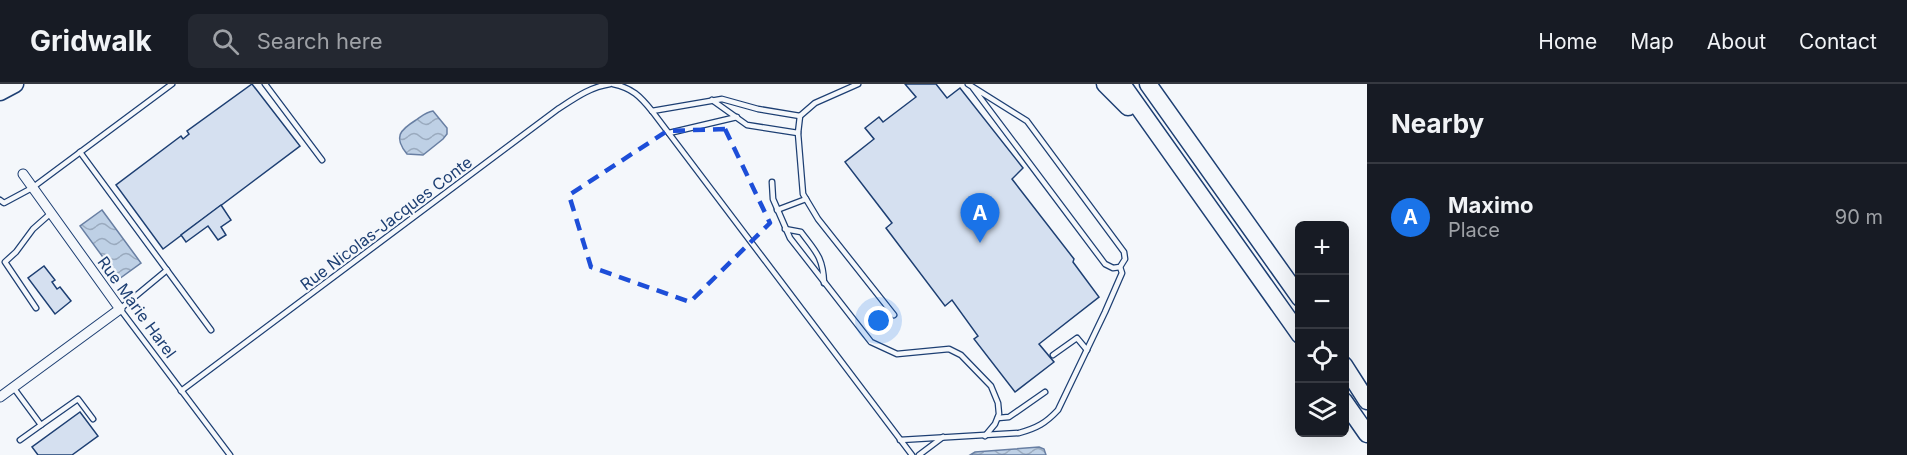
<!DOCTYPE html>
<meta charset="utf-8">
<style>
body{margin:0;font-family:Inter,sans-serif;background:#242831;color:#f1f3f6}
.controls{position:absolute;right:18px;bottom:18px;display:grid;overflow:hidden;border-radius:9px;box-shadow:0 6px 24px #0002}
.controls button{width:54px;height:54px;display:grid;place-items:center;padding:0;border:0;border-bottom:2px solid #363941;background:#171b24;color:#f1f3f6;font:30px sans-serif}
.you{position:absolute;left:879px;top:237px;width:21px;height:21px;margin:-15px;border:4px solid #fff;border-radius:50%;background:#1a73e8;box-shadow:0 0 0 9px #1a73e833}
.badge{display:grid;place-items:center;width:39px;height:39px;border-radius:50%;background:#1a73e8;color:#fff;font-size:20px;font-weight:700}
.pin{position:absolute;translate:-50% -50px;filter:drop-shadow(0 2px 3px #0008)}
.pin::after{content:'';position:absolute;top:32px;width:21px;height:18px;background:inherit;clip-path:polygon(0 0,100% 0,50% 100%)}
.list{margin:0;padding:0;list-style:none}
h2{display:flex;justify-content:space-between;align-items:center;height:78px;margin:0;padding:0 24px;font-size:26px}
h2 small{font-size:20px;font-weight:400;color:#9ea1a6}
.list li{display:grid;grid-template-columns:39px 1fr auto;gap:18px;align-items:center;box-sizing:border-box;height:108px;padding:0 24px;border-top:2px solid #363941}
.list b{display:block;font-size:22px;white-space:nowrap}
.list p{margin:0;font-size:20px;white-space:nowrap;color:#9ea1a6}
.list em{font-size:20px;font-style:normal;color:#9ea1a6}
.icon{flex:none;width:33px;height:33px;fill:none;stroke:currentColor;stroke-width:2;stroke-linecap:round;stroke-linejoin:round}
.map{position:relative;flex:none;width:1367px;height:371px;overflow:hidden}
header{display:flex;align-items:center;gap:36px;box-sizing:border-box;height:84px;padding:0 30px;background:#171b24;border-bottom:2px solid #363941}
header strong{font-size:28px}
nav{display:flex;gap:33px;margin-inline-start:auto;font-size:21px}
.search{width:420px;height:54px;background:#242831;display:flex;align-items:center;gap:15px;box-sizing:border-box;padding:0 21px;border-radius:9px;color:#9ea1a6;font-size:22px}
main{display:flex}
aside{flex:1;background:#171b24}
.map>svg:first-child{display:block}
</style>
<header>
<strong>Gridwalk</strong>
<div class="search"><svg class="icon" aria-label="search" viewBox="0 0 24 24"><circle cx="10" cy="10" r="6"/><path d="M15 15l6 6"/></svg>Search here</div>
<nav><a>Home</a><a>Map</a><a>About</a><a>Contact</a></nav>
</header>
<main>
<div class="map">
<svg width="1367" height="371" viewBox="0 0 1367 371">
<defs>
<pattern id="water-waves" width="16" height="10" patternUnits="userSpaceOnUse" patternTransform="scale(1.5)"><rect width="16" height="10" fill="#bed0e5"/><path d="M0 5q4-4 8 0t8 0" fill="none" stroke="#9aaabe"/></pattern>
</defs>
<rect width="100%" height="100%" fill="#f4f7fb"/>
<g fill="url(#water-waves)" stroke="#687fa3" stroke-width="1.5">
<path d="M433,27l14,17v6l-4,5 -20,16 -16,-1c-14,-17 -7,-24 9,-34 6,-4 10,-8 17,-9z"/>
<polygon points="102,126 141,179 119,195 80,142"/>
<polygon points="1039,363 1044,365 1046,371 970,371 975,368"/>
</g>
<g fill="#d5e0f0" stroke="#1d3f73" stroke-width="1.5">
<polygon points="252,0 300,62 163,165 116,101 181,52 183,55 189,50 187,47"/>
<polygon points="905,0 936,0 947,14 960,4 1023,84 1012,95 1074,175 1073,178 1099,213 1039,260 1054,278 1015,308 974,255 978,252 952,216 945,222 886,144 892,139 845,78 874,55 865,44 879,33 883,38 916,13"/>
<polygon points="221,121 231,136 221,143 226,151 218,156 208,142 186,158 181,151"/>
<polygon points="44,182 55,196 52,198 57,205 60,203 71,217 55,230 28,194"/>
<polygon points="80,328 98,352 72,371 38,371 32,363"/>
</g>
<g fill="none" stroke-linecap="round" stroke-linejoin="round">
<g stroke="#1d3f73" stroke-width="7">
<g id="lane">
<polyline points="265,0 322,76"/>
<path d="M613,0c19,4 27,12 39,27l260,344"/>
<polyline points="858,0 815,19 800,32 798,49 803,110 818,135 894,231"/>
<polyline points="968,0 1027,37 1124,168 1125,175 1120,183 1113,184 1105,180 973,4"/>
<polyline points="712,16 747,41 798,49"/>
<polyline points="652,27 722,15 758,25 800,32"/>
<polyline points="669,49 737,33"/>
<polyline points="80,68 211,246"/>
<polyline points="772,98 773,115 790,154 871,258 897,270 949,265 961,271 991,302 998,319 999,330 995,340 985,352"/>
<polyline points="0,116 4,119 32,104 172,0"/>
<polyline points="777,126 806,115"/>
<path d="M785,145l16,3c15,20 22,25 23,51"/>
<polyline points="167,186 120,225 230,371"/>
<polyline points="36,224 5,178 16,168 33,145 51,129"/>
<polyline points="1053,271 1077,254 1087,266"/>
<polyline points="13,303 41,341 78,315 93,335"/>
<path d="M181,307l377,-282c17,-11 32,-22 52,-25"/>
<polyline points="998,334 1009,333 1045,308"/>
<polyline points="20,356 41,341"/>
<path d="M900,356l119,-7c18,-5 27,-10 39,-23l47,-98 17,-39 -2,-6"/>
<polyline points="919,371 943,353"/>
</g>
</g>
<g stroke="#1d3f73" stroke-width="11">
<polyline id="street" points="0,313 120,225 23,90"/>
</g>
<g stroke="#1d3f73" stroke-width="19">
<g id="highway">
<polyline points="1105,0 1128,23"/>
<polyline points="1122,0 1300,251"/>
<polyline points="1148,0 1300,214"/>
<polyline points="0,8 15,0"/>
<polyline points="1344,281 1367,317"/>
<polyline points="1344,317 1367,350"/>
</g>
</g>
<use href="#lane" stroke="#f4f7fb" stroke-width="4.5"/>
<use href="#street" stroke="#f4f7fb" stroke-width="9"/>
<use href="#highway" stroke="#f4f7fb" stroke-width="16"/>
</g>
<path fill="none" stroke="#1d4ed8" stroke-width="4.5" stroke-dasharray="12 8" stroke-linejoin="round" d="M725,45l45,94 -80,79 -99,-35 -22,-72 98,-64z"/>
<g text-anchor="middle" stroke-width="4.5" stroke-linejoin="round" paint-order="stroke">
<g font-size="16" fill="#1d3f73" stroke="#f4f7fb">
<text transform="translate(386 139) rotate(-37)" y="6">Rue Nicolas-Jacques Conte</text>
<text transform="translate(137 223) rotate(54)" y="6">Rue Marie Harel</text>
</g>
</g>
</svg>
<div class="controls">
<button>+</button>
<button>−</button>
<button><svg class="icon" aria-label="locate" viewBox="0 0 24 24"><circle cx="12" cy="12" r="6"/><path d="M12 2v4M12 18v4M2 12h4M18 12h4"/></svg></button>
<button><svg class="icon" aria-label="layers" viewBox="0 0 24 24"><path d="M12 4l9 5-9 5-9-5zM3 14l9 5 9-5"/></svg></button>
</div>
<div class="you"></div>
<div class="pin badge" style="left:980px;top:159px">A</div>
</div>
<aside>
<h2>Nearby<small></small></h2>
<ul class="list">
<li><span class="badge">A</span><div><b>Maximo</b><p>Place</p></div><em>90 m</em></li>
</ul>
</aside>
</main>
